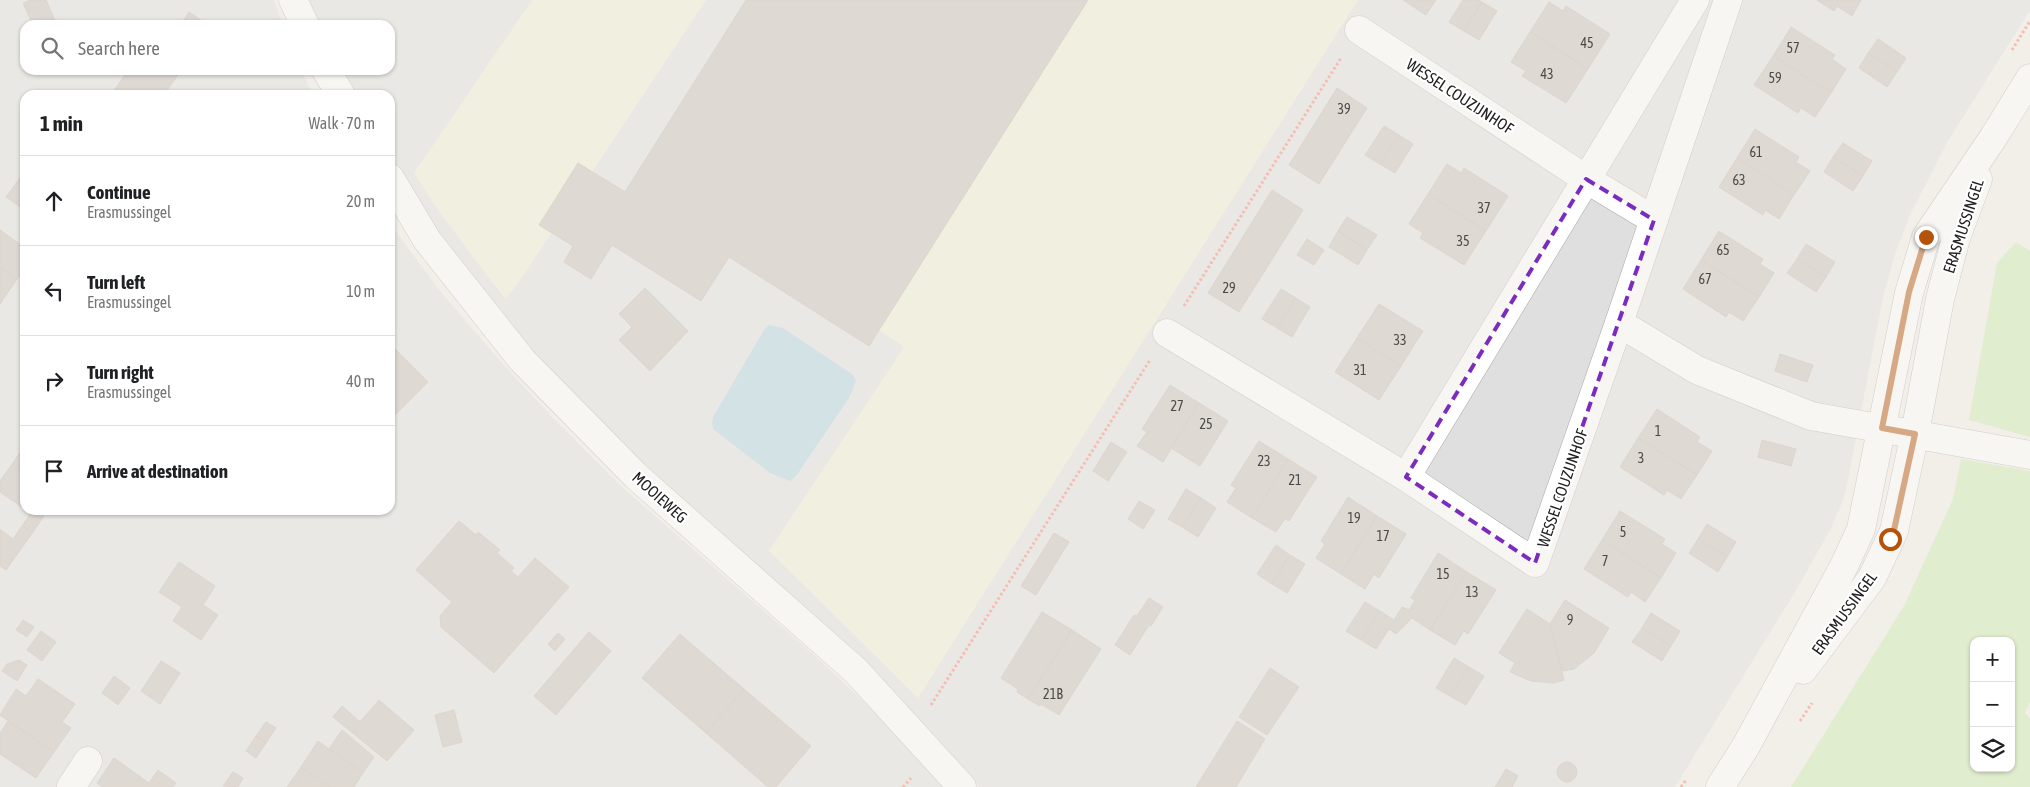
<!DOCTYPE html>
<meta charset="utf-8">
<style>
body{margin:0;font-family:"Asap Condensed",sans-serif;background:#f6f6f6;color:#202124}
.controls{position:absolute;right:15px;bottom:15px;display:grid;overflow:hidden;border-radius:10px;box-shadow:0 1px 4px #0004}
.controls button{width:45px;height:45px;display:grid;place-items:center;padding:0;border:0;border-bottom:1px solid #e0e0e0;background:#fff;color:#202124;font:25px sans-serif}
.stop{position:absolute;width:15px;height:15px;margin:-11px;border:4px solid #b45309;border-radius:50%;background:#fff}
.stop.end{background:#b45309;border-color:#fff;box-shadow:0 1px 5px #0008}
.list{margin:0;padding:0;list-style:none}
h2{display:flex;justify-content:space-between;align-items:center;height:65px;margin:0;padding:0 20px;font-size:21px}
h2 small{font-size:16px;font-weight:400;color:#757577}
.list li{display:grid;grid-template-columns:32px 1fr auto;gap:15px;align-items:center;box-sizing:border-box;height:90px;padding:0 20px;border-top:1px solid #e0e0e0}
.list b{display:block;font-size:19px;white-space:nowrap}
.list p{margin:0;font-size:16px;white-space:nowrap;color:#757577}
.list em{font-size:16px;font-style:normal;color:#757577}
.icon{flex:none;width:28px;height:28px;fill:none;stroke:currentColor;stroke-width:2;stroke-linecap:round;stroke-linejoin:round}
.map{position:relative;flex:none;width:2030px;height:787px;overflow:hidden}
.search{position:absolute;background:#fff;box-shadow:0 1px 4px #0004;left:20px;top:20px;width:375px;height:55px;display:flex;align-items:center;gap:12px;box-sizing:border-box;padding:0 18px;border-radius:15px;color:#757577;font-size:19px}
.panel{position:absolute;background:#fff;box-shadow:0 1px 4px #0004;left:20px;top:90px;width:375px;height:425px;border-radius:15px}
.map>svg:first-child{display:block}
</style>
<div class="map">
<svg width="2030" height="787" viewBox="0 0 2030 787">
<rect width="100%" height="100%" fill="#f2efe9"/>
<g fill="#e0dfdf">
<polygon points="0,0 274,0 283,25 25,25 25,70 301,70 313,95 25,95 25,510 390,510 390,224 440,291 501,362 552,417 622,487 823,663 914,750 946,787 0,787"/>
<polygon points="300,0 2030,0 2030,10 1948,141 1911,213 1895,254 1883,297 1846,490 1842,503 1830,530 1798,587 1675,787 979,787 946,749 571,401 390,180 390,95 340,95 329,70 390,70 390,25 310,25"/>
</g>
<g fill="#eef0d5">
<polygon points="532,0 706,0 525,273 506,299 488,277 435,206 414,173"/>
<polygon points="1087,0 1358,0 918,698 769,551 904,347 879,330"/>
</g>
<g fill="#cdebb0" fill-rule="evenodd">
<polygon points="2016,242 2030,251 2030,437 1969,420 1997,263"/>
<path d="M1961,459l69,12v231l-5,11 5,5v69h-239l113,-181 49,-107zM1974,641h37v127h-37z"/>
</g>
<polygon fill="#aad3df" points="769,325 783,328 852,374 856,381 849,398 796,476 790,481 770,473 713,429 712,424 713,417 764,330"/>
<g fill="#c7bfb8" stroke="#c4b6ab">
<polygon points="31,0 46,0 57,25 33,25 23,3"/>
<polygon points="746,0 1088,0 869,346 729,257 701,301 612,245 591,279 564,262 573,246 539,225 578,163 625,192"/>
<polygon points="1403,0 1436,0 1426,15"/>
<polygon points="1463,0 1479,0 1482,2 1464,31 1449,22"/>
<polygon points="1817,0 1861,0 1852,16 1837,6 1834,11"/>
<polygon points="1482,2 1497,11 1479,40 1464,31"/>
<polygon points="1549,2 1563,11 1566,6 1610,34 1588,69 1530,32"/>
<polygon points="189,12 208,25 181,25"/>
<polygon points="1791,27 1835,55 1832,59 1846,69 1831,93 1773,56"/>
<polygon points="1530,32 1588,69 1566,103 1522,76 1526,71 1511,62"/>
<polygon points="1878,39 1906,58 1897,72 1868,53"/>
<polygon points="1868,53 1897,72 1887,87 1859,68"/>
<polygon points="1773,56 1831,93 1815,117 1801,108 1798,113 1754,85"/>
<polygon points="128,70 181,70 164,95 111,95"/>
<polygon points="1337,88 1367,108 1319,184 1289,165"/>
<polygon points="1384,126 1399,135 1380,164 1365,155"/>
<polygon points="1755,129 1799,157 1796,162 1810,171 1794,195 1737,158"/>
<polygon points="1399,135 1413,144 1395,173 1380,164"/>
<polygon points="1843,143 1872,161 1863,176 1833,157"/>
<polygon points="1833,157 1863,176 1853,191 1824,172"/>
<polygon points="1737,158 1794,195 1779,219 1765,210 1763,215 1719,187"/>
<polygon points="1447,164 1461,173 1464,168 1508,196 1486,231 1428,194"/>
<polygon points="25,171 25,210 6,197"/>
<polygon points="1272,190 1303,210 1239,312 1208,293"/>
<polygon points="1428,194 1486,231 1464,265 1420,238 1423,233 1409,224"/>
<polygon points="1347,217 1377,235 1367,250 1338,231"/>
<polygon points="0,230 24,247 25,246 25,268 17,279 0,267"/>
<polygon points="1338,231 1367,250 1358,265 1329,247"/>
<polygon points="1719,231 1763,259 1760,264 1774,273 1759,297 1701,260"/>
<polygon points="1307,239 1324,250 1314,265 1297,255"/>
<polygon points="1806,244 1835,262 1826,277 1797,259"/>
<polygon points="1797,259 1826,277 1816,292 1787,273"/>
<polygon points="1701,260 1759,297 1743,321 1729,312 1726,317 1683,289"/>
<polygon points="0,267 17,279 0,304"/>
<polygon points="645,288 688,331 650,371 619,340 632,327 619,314"/>
<polygon points="1281,289 1296,298 1277,328 1262,319"/>
<polygon points="1296,298 1310,307 1292,337 1277,328"/>
<polygon points="1379,304 1423,331 1401,366 1357,338"/>
<polygon points="1357,338 1401,366 1379,400 1335,372"/>
<polygon points="390,344 428,382 394,416 390,412"/>
<polygon points="1780,354 1813,365 1807,382 1775,371"/>
<polygon points="1170,385 1199,403 1163,462 1137,446 1147,432 1142,429"/>
<polygon points="1199,403 1228,421 1200,466 1171,448"/>
<polygon points="1657,409 1700,437 1697,442 1712,451 1697,475 1638,438"/>
<polygon points="1638,438 1697,475 1681,499 1667,490 1664,495 1620,467"/>
<polygon points="1762,440 1796,449 1791,466 1758,457"/>
<polygon points="1259,441 1288,459 1252,518 1227,502 1236,488 1231,485"/>
<polygon points="1111,442 1127,452 1108,481 1093,471"/>
<polygon points="25,445 25,472 13,463"/>
<polygon points="1288,459 1317,477 1289,521 1285,519 1276,532 1252,518"/>
<polygon points="13,463 25,472 25,509 0,492 0,481"/>
<polygon points="1186,489 1201,498 1182,527 1168,519"/>
<polygon points="1348,497 1377,516 1341,574 1316,558 1325,544 1321,541"/>
<polygon points="1201,498 1216,508 1198,537 1182,527"/>
<polygon points="1139,501 1155,510 1143,529 1128,519"/>
<polygon points="26,510 48,510 33,532 22,526 31,513"/>
<polygon points="1620,511 1665,539 1662,544 1676,553 1661,578 1602,540"/>
<polygon points="1377,516 1406,534 1379,578 1374,574 1365,589 1341,574"/>
<polygon points="459,521 476,535 478,532 500,550 497,553 514,568 511,571 518,577 535,558 569,587 494,673 441,627 440,616 452,602 416,570"/>
<polygon points="1707,524 1736,542 1727,557 1698,539"/>
<polygon points="22,526 33,532 6,570 0,566 0,529 13,539"/>
<polygon points="1054,533 1069,542 1036,595 1021,586"/>
<polygon points="1698,539 1727,557 1718,572 1689,553"/>
<polygon points="1602,540 1661,578 1645,602 1631,592 1628,597 1584,569"/>
<polygon points="1276,545 1290,555 1272,584 1257,574"/>
<polygon points="1438,553 1467,572 1430,630 1412,618 1396,634 1389,629 1376,649 1361,640 1380,611 1394,620 1402,607 1409,610 1415,600 1411,598"/>
<polygon points="1290,555 1305,564 1287,593 1272,584"/>
<polygon points="179,562 215,586 203,605 218,615 201,640 173,621 182,607 159,592"/>
<polygon points="1467,572 1496,590 1468,634 1464,631 1455,645 1430,630"/>
<polygon points="1149,598 1163,607 1151,626 1149,625 1130,655 1115,645 1134,615 1137,616"/>
<polygon points="1565,600 1609,628 1594,653 1574,669 1562,671 1550,624"/>
<polygon points="1365,602 1380,611 1361,640 1346,631"/>
<polygon points="1527,609 1550,624 1564,680 1554,683 1531,681 1510,672 1515,663 1499,653"/>
<polygon points="1042,612 1072,630 1028,699 1017,692 1018,689 1001,678"/>
<polygon points="1651,613 1680,631 1671,646 1642,628"/>
<polygon points="23,620 34,627 27,637 16,630"/>
<polygon points="1642,628 1671,646 1662,661 1632,642"/>
<polygon points="1072,630 1101,649 1059,715 1041,704 1040,706 1028,699"/>
<polygon points="41,631 56,642 42,661 27,650"/>
<polygon points="589,632 611,651 556,715 534,696"/>
<polygon points="558,633 565,639 555,651 548,644"/>
<polygon points="680,634 744,689 706,733 642,678"/>
<polygon points="1454,658 1469,667 1450,696 1436,688"/>
<polygon points="19,660 27,665 17,681 2,671 7,664"/>
<polygon points="161,661 180,673 160,704 141,691"/>
<polygon points="1469,667 1484,676 1466,705 1450,696"/>
<polygon points="1270,668 1299,687 1267,735 1239,717"/>
<polygon points="114,676 130,688 118,705 102,693"/>
<polygon points="38,679 75,704 62,722 71,728 54,752 0,715 16,689 26,696"/>
<polygon points="744,689 811,746 776,787 768,787 706,733"/>
<polygon points="379,700 414,730 387,761 333,717 342,706 360,722"/>
<polygon points="454,710 462,742 443,747 435,715"/>
<polygon points="8,721 54,752 36,778 0,754 0,733"/>
<polygon points="1237,721 1265,739 1236,787 1196,787"/>
<polygon points="266,722 276,728 266,743 256,736"/>
<polygon points="342,730 374,757 363,773 329,749"/>
<polygon points="256,736 266,743 256,758 246,751"/>
<polygon points="318,741 363,773 354,787 330,787 301,767"/>
<polygon points="114,758 149,783 158,770 176,783 173,787 102,787 97,783"/>
<circle cx="1567" cy="772" r="10"/>
<polygon points="301,767 330,787 287,787"/>
<polygon points="1506,769 1518,776 1512,787 1495,787"/>
<polygon points="233,772 243,778 238,787 223,786"/>
</g>
<g fill="none" stroke-linecap="round" stroke-linejoin="round">
<g stroke="#a9a9a9" stroke-width="29">
<g id="minor">
<polyline points="293,0 305,25"/>
<polyline points="1695,0 1406,477 1535,563 1619,323 1728,0"/>
<polyline points="1359,30 1586,179 1654,220"/>
<polyline points="326,70 341,95"/>
<polyline points="390,178 427,240 522,360 636,476 856,671 962,787"/>
<polyline points="1619,323 1697,370 1811,416 2030,455"/>
<polyline points="1167,333 1406,477"/>
<polyline points="71,787 88,761"/>
</g>
</g>
<g stroke="#a9a9a9" stroke-width="29">
<g id="tertiary">
<polyline points="1803,670 1872,578 1894,531 1915,433 1940,299 1956,238 1978,179"/>
<polyline points="1720,787 1746,746 1844,566 1861,529 1909,293 1926,237 1993,138 2030,78"/>
</g>
</g>
<g stroke="#fa8072" stroke-width="3" stroke-dasharray="2.5 2.5" stroke-linecap="butt">
<polyline points="2012,50 2030,21"/>
<polyline points="1184,306 1341,58"/>
<polyline points="931,705 1150,360"/>
<polyline points="1800,721 1812,703"/>
<polyline points="903,787 911,778"/>
<polyline points="1681,787 1686,780"/>
</g>
<use href="#minor" stroke="#fff" stroke-width="28"/>
<use href="#tertiary" stroke="#fff" stroke-width="28"/>
</g>
<g fill="none" stroke-linecap="round" stroke-linejoin="round">
<polyline stroke="#b45309" stroke-width="6" points="1890,539 1894,530 1915,434 1882,428 1909,292 1926,237"/>
</g>
<path d="M0 0H2030V787H0ZM1586,179l68,41 -119,343 -129,-86z" fill="#f2efe9" fill-opacity=".55" fill-rule="evenodd"/>
<path fill="none" stroke="#7b2cbf" stroke-width="4" stroke-dasharray="10 6" stroke-linejoin="round" d="M1586,179l68,41 -119,343 -129,-86z"/>
<g text-anchor="middle" stroke-width="4.5" stroke-linejoin="round" paint-order="stroke">
<g font-size="14" fill="#4b4948">
<text x="1587" y="48">45</text>
<text x="1793" y="53">57</text>
<text x="1547" y="79">43</text>
<text x="1775" y="83">59</text>
<text x="1344" y="114">39</text>
<text x="1756" y="157">61</text>
<text x="1739" y="185">63</text>
<text x="1484" y="213">37</text>
<text x="1463" y="246">35</text>
<text x="1723" y="255">65</text>
<text x="1705" y="284">67</text>
<text x="1229" y="293">29</text>
<text x="1400" y="345">33</text>
<text x="1360" y="375">31</text>
<text x="1177" y="411">27</text>
<text x="1206" y="429">25</text>
<text x="1658" y="436">1</text>
<text x="1641" y="463">3</text>
<text x="1264" y="466">23</text>
<text x="1295" y="485">21</text>
<text x="1354" y="523">19</text>
<text x="1623" y="537">5</text>
<text x="1383" y="541">17</text>
<text x="1605" y="566">7</text>
<text x="1443" y="579">15</text>
<text x="1472" y="597">13</text>
<text x="1570" y="625">9</text>
<text x="1053" y="699">21B</text>
</g>
<g font-size="16" fill="#222" stroke="#fff">
<text transform="translate(1460 96) rotate(33)" y="6">WESSEL COUZIJNHOF</text>
<text transform="translate(1963 226) rotate(-72)" y="6">ERASMUSSINGEL</text>
<text transform="translate(1562 488) rotate(-71)" y="6">WESSEL COUZIJNHOF</text>
<text transform="translate(660 497) rotate(42)" y="6">MOOIEWEG</text>
<text transform="translate(1844 613) rotate(-54)" y="6">ERASMUSSINGEL</text>
</g>
</g>
</svg>
<div class="controls">
<button>+</button>
<button>−</button>
<button><svg class="icon" aria-label="layers" viewBox="0 0 24 24"><path d="M12 4l9 5-9 5-9-5zM3 14l9 5 9-5"/></svg></button>
</div>
<div class="stop" style="left:1890px;top:539px"></div>
<div class="stop end" style="left:1926px;top:237px"></div>
<div class="search"><svg class="icon" aria-label="search" viewBox="0 0 24 24"><circle cx="10" cy="10" r="6"/><path d="M15 15l6 6"/></svg>Search here</div>
<section class="panel">
<h2>1 min<small>Walk · 70 m</small></h2>
<ul class="list">
<li><svg class="icon" aria-label="ahead" viewBox="0 0 24 24"><path d="M12 20V5M6 11l6-6 6 6"/></svg><div><b>Continue</b><p>Erasmussingel</p></div><em>20 m</em></li>
<li><svg class="icon" aria-label="left" viewBox="0 0 24 24"><path d="M17 20v-9H6M10 6l-5 5 5 5"/></svg><div><b>Turn left</b><p>Erasmussingel</p></div><em>10 m</em></li>
<li><svg class="icon" aria-label="right" viewBox="0 0 24 24"><path d="M7 20v-9h11M14 6l5 5-5 5"/></svg><div><b>Turn right</b><p>Erasmussingel</p></div><em>40 m</em></li>
<li><svg class="icon" aria-label="arrive" viewBox="0 0 24 24"><path d="M6 21V4h12l-3 4 3 4H6"/></svg><div><b>Arrive at destination</b></div></li>
</ul>
</section>
</div>
